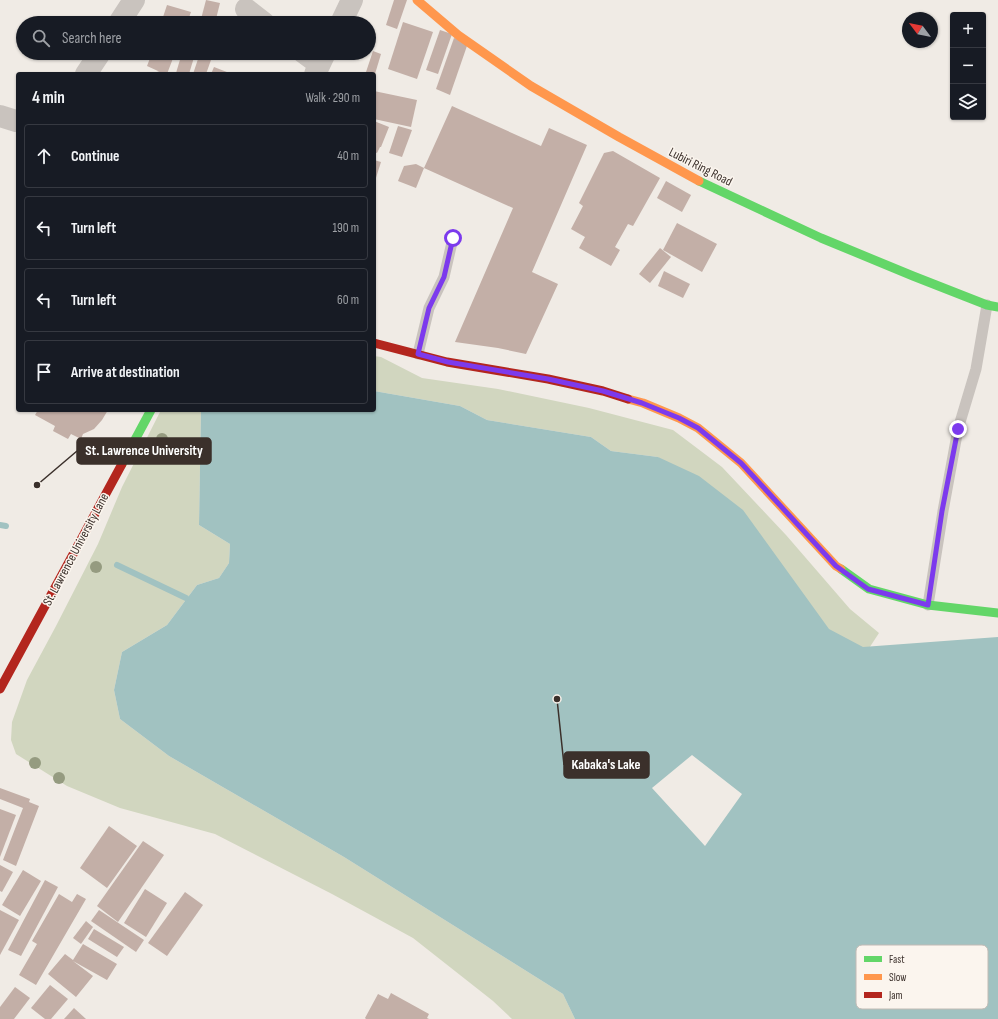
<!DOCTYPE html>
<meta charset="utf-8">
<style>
body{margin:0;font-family:"Sofia Sans Condensed",sans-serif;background:#20242c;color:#f1f3f6}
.controls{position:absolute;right:12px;top:12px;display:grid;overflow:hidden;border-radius:4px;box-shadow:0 1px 3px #0004}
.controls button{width:36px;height:36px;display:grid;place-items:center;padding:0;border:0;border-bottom:1px solid #363941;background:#171b24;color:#f1f3f6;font:20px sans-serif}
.compass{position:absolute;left:902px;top:12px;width:36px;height:36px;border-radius:50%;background:#171b24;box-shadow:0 1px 3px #0004;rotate:302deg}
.stop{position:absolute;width:12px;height:12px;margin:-9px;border:3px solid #7c3aed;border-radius:50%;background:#fff}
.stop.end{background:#7c3aed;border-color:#fff;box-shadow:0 1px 4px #0008}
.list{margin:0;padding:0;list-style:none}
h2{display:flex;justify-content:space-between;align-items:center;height:52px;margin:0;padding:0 16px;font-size:17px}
h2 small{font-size:13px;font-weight:400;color:#9ea1a6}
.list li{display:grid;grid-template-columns:26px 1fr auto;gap:12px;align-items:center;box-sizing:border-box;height:64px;margin:0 8px 8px;padding:0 8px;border:1px solid #363941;border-radius:4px}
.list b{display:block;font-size:15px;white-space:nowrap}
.list em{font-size:13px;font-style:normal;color:#9ea1a6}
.icon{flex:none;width:22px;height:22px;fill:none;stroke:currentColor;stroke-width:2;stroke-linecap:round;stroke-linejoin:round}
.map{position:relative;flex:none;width:998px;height:1019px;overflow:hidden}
.search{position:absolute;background:#171b24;box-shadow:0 1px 3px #0004;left:16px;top:16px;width:360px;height:44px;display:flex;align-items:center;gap:10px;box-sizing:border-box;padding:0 14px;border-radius:22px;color:#9ea1a6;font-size:15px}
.panel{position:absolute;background:#171b24;box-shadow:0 1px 3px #0004;left:16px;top:72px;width:360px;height:340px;border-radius:4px}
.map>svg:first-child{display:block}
</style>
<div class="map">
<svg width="998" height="1019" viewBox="0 0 998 1019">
<rect width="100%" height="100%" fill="#f0ebe5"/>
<g fill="#d1d6bf">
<polygon points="374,356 381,357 422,378 498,389 589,408 673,430 722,467 786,535 850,609 879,633 858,665 658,457 611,451 591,437 487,420 460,406 374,391"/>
<polygon points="161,410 201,410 199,525 230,544 229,563 219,578 197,585 167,625 122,652 114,690 120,719 169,756 344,857 563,994 575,1019 512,1019 493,1001 413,938 332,894 215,834 120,808 67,786 16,754 11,740 12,722 27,680 56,626 98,544 122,487"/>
</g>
<path fill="#a1c2c1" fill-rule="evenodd" d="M374,391l86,15 27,14 104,17 20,14 47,6 41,19 44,34 86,119 34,18 135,-10v382h-423l-12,-25 -219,-137 -175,-101 -49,-37 -6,-29 8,-38 45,-27 30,-40 22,-7 10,-15 1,-19 -31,-19 2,-115h173zM692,755l50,39 -37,52 -53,-58z"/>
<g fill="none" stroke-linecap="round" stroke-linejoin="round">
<g stroke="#a1c2c1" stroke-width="6">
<polyline points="0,525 6,526"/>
<polyline points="117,565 186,598"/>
</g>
</g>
<g fill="#c3afa7">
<polygon points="206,0 220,3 215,23 201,19"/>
<polygon points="394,0 407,0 397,29 386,25"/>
<polygon points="167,5 191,12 187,23 161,23"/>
<polygon points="194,19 203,23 192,23"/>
<polygon points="403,22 433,32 417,79 388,69"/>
<polygon points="440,30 452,34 438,74 426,70"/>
<polygon points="369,38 374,40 372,48 369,47"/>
<polygon points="454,38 468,43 450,95 436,89"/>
<polygon points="373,51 381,54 375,74 366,72"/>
<polygon points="152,53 175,53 167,74 164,74 157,71 158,71 147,66"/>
<polygon points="182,53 195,54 189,74 176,73"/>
<polygon points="199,56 211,60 206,74 193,74"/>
<polygon points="214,67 232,74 211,74"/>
<polygon points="374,91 417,100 411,127 374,119"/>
<polygon points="452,106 541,146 549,128 587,145 532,272 558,284 526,354 498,348 455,342 513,208 424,168"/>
<polygon points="374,121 389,127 381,147 380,147 377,153 374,152"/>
<polygon points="398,126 412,130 402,157 389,153"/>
<polygon points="613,151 660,178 633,226 628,224 615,247 620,250 611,266 579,248 585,237 571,229 583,206 579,203 604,153"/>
<polygon points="374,160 381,162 374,184"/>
<polygon points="416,164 424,168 416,188 398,181 404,166"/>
<polygon points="666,181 691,195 682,212 657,198"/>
<polygon points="677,223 717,244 702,272 663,250"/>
<polygon points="660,248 671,257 650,283 639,274"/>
<polygon points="664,271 690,284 683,298 658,286"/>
<polygon points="38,410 108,410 102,420 94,429 83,434 81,439 71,434 68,439 53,431 55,426 35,415"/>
<polygon points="0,788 30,799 29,802 39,806 16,866 3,860 23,808 0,799"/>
<polygon points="0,809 16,815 0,857"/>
<polygon points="109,826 137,846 107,888 80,868"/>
<polygon points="143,841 164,855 118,922 97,906"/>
<polygon points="0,865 13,872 2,892 0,891"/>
<polygon points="23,870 41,881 20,916 2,905"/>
<polygon points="45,880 58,887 21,956 8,950"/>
<polygon points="145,889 167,903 146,937 124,923"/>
<polygon points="185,892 203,905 167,956 148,943"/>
<polygon points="59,894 72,902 77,894 86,899 36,985 19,975 37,944 32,941"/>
<polygon points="0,910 19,920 0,955"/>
<polygon points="99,910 144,940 136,952 91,921"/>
<polygon points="86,921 93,927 81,944 73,938"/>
<polygon points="94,929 124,947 117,957 88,939"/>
<polygon points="83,944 117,964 107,980 73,961 93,976 76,997 48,974 65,954 73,960"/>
<polygon points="50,985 68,999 51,1019 45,1019 31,1008"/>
<polygon points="15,987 30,998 14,1019 0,1019 0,1007"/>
<polygon points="391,993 429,1014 427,1018 429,1019 366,1019 365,1018 378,994 388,999"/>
<polygon points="74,1008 86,1019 64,1019"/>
</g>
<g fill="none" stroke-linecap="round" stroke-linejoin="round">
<g stroke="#c9c3be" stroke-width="11">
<polyline points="418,354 429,308 444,277 453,238"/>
<polyline points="928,605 943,511 958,429 976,369 987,305"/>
</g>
<g stroke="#c9c3be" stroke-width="22">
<polyline points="246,9 264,23"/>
<polyline points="119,23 134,0"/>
<polyline points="341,23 352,0"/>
<polyline points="304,53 319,64"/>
<polyline points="86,74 100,53"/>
<polyline points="315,74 325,53"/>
<polyline points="0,116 16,121 18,121"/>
</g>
<g stroke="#63d668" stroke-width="9">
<polyline points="699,181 821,238 913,276 987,305 998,307"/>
<polyline points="122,464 151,410"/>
<polyline points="841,569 869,589 928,605 998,613"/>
</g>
<g stroke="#ff974d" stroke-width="9">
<polyline points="417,0 458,35 531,86 619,137 699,181"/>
<polyline points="628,399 643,403 679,418 698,428 741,463 836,566 841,569"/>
</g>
<g stroke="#b3261e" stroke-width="9">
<polyline points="374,343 447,362 548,379 603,391 628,399"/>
<polyline points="0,689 122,464"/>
</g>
</g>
<g fill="#959b80">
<circle cx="162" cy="439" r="6"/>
<circle cx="96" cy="567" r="6"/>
<circle cx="35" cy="763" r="6"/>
<circle cx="59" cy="778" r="6"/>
</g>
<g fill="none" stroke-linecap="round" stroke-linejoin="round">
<polyline stroke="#7c3aed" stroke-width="5" points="453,238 444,277 429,308 418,354 448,362 548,379 603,391 642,403 679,418 698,428 741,463 836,566 868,589 928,605 942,511 958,429"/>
</g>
<g text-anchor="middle" stroke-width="3" stroke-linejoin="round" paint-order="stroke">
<g font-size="13" fill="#3b302b" stroke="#fbf5ee">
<text transform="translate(701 166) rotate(27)" y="5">Lubiri Ring Road</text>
<text transform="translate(75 549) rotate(-62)" y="5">St. Lawrence University Lane</text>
</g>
</g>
<rect x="856" y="945" width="132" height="64" rx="6" fill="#fbf5ee" stroke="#c1bab4" stroke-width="1"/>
<rect x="864" y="956" width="18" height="6" fill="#63d668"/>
<rect x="864" y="974" width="18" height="6" fill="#ff974d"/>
<rect x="864" y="992" width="18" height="6" fill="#b3261e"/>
<g font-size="11" fill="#3b302b">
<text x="889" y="963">Fast</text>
<text x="889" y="981">Slow</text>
<text x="889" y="999">Jam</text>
</g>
<path fill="none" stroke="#3b302b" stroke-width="1.5" d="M37 485L77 451M557 699L564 765"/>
<g fill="#3b302b" stroke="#fbf5ee" stroke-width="1.5">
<circle cx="37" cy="485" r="4"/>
<circle cx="557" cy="699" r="4"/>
</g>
<g fill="#3b302b" stroke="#3b302b" stroke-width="1.5">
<rect x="77" y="438" width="134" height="26" rx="4"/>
<rect x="564" y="752" width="85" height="26" rx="4"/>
</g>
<g font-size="14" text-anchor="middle" font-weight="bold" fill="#fff">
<text x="144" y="455">St. Lawrence University</text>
<text x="606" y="769">Kabaka's Lake</text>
</g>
</svg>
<div class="controls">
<button>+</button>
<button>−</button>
<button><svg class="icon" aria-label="layers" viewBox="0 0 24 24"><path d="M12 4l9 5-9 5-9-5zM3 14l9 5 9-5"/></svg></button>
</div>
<svg class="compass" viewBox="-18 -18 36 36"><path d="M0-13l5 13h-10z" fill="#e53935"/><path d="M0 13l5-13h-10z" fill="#9ea1a6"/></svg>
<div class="stop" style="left:453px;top:238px"></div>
<div class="stop end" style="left:958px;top:429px"></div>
<div class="search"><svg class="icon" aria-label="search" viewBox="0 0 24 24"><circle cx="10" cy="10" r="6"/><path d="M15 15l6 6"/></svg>Search here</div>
<section class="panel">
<h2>4 min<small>Walk · 290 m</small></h2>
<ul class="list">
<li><svg class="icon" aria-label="ahead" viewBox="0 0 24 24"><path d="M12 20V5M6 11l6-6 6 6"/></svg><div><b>Continue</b></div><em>40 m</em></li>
<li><svg class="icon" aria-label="left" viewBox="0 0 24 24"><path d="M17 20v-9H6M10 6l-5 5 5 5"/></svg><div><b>Turn left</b></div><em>190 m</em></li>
<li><svg class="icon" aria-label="left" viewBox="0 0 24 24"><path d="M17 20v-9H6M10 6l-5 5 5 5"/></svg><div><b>Turn left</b></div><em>60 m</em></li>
<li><svg class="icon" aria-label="arrive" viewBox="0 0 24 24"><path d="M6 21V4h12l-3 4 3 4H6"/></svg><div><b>Arrive at destination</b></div></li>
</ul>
</section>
</div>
